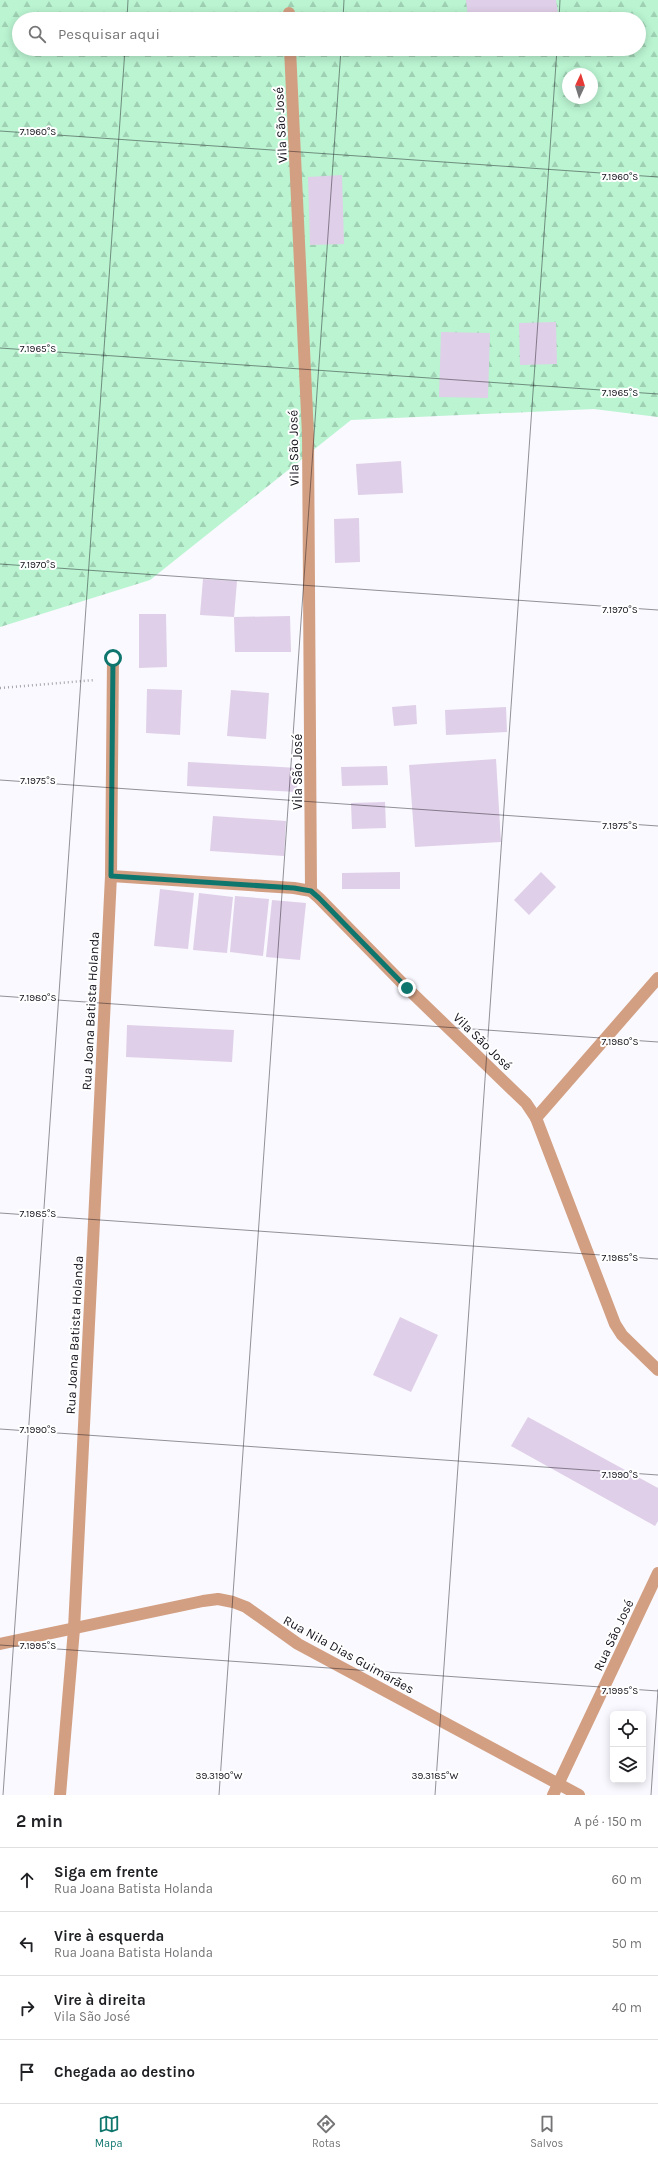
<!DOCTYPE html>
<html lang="pt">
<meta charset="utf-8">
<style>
body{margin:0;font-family:Karla,sans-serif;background:#f2f2f2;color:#202124}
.controls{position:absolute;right:12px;bottom:12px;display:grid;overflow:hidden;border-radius:6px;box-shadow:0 2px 10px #0003}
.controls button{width:36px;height:36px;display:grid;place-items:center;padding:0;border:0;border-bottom:1px solid #e0e0e0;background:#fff;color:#202124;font:20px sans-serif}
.compass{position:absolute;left:562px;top:68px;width:36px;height:36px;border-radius:50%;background:#fff;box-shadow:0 2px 10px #0003;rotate:4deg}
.stop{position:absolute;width:12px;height:12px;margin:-9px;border:3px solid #0f766e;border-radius:50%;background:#fff}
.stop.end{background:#0f766e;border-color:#fff;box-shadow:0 1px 4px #0008}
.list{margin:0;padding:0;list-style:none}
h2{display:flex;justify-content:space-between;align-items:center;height:52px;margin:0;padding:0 16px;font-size:17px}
h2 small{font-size:13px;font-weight:400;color:#757577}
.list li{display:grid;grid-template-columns:26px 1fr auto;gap:12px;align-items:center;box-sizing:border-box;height:64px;padding:0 16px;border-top:1px solid #e0e0e0}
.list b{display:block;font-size:15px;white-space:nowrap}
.list p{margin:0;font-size:13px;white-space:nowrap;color:#757577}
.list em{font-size:13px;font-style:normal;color:#757577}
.icon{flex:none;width:22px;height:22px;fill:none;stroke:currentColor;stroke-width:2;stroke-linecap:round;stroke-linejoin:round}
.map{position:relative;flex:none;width:658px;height:1795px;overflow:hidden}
.search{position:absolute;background:#fff;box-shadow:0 2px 10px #0003;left:12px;right:12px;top:12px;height:44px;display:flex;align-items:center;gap:10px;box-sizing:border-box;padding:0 14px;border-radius:22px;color:#757577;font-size:15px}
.sheet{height:308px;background:#fff}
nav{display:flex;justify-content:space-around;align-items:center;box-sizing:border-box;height:56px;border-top:1px solid #e0e0e0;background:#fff;font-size:11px;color:#757577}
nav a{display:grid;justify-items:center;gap:2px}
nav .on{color:#0f766e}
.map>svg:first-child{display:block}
</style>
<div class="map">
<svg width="658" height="1795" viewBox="0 0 658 1795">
<defs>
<pattern id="forest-firs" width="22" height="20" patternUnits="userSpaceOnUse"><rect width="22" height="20" fill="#baf4d1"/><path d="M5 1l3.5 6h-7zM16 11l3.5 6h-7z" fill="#9fd0b3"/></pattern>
</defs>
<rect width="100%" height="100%" fill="#f9f9ff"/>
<path fill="url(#forest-firs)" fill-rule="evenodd" d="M0,0h658v417l-64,-8 -243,11 -201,160 -150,47zM19,19h620v30h-620zM568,74h24v24h-24z"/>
<g fill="#e0cfe8">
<polygon points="466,0 556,0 558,13 517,19 468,19"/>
<polygon points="342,175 344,244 310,245 308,177"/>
<polygon points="556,322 557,364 520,365 519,323"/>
<polygon points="441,332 490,333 488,398 439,397"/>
<polygon points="401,461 403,493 358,495 356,464"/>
<polygon points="359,518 360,562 335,563 334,519"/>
<polygon points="203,579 237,581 234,617 200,615"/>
<polygon points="139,614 166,614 167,667 139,668"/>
<polygon points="290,616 291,652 235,652 234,617"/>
<polygon points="147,689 182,690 180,735 146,733"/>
<polygon points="231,690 269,693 266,739 227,736"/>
<polygon points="416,705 417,724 394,726 392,707"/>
<polygon points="506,707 507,732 446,735 445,710"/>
<polygon points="496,759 501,842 415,847 409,765"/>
<polygon points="188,762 298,768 297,792 187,786"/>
<polygon points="387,766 388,785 342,786 341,767"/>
<polygon points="385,802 386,828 352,829 351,803"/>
<polygon points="213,816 286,821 284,856 210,851"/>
<polygon points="400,872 400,889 342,889 342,873"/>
<polygon points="541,872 556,887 529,915 514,900"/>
<polygon points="160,889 194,893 188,949 154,946"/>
<polygon points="199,893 233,897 227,953 193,950"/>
<polygon points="235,896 269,899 263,956 230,952"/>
<polygon points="272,900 306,903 300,960 266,957"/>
<polygon points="127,1025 234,1030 232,1062 126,1057"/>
<polygon points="400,1317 438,1335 411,1392 373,1375"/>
<polygon points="528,1417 658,1488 658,1521 655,1526 511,1446"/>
</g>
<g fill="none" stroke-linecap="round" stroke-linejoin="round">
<polyline stroke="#a5a4ac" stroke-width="2.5" stroke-dasharray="1 3" stroke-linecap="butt" points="0,688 95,680"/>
<g stroke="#d39f82" stroke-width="12">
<polyline points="289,13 289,19"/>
<polyline points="290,49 308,435 311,891"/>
<polyline points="111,876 294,888 311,891 319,898 407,988 526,1103 536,1118 615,1324 622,1335 658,1370"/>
<polyline points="536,1118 658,978"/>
<polyline points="0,1644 203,1601 218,1599 233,1602 246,1607 298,1644 579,1795"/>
<polyline points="60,1795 74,1629 111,876 113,658"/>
<polyline points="553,1795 658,1573"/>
</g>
</g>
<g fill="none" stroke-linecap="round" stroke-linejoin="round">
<polyline stroke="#0f766e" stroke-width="5" points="113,658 111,876 294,888 311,891 319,898 407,988"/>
</g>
<path fill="none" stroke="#13111b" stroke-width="1" stroke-opacity="0.45" d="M127,19l1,-19M343,19l1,-19M559,19l1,-19M0,131l658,46M0,348l658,46M0,564l658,46M0,780l658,46M0,996l658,46M0,1213l658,46M0,1429l658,46M0,1645l658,46M3,1795l122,-1746M219,1795l122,-1746M435,1795l122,-1746M651,1795l7,-106"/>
<g text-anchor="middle" stroke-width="4" stroke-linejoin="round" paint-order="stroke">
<g font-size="13" fill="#13111b" stroke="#fff">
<text transform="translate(280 125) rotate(-93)" y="5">Vila São José</text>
<text transform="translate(293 448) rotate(-91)" y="5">Vila São José</text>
<text transform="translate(297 772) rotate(-90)" y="5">Vila São José</text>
<text transform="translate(90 1011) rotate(-87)" y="5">Rua Joana Batista Holanda</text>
<text transform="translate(483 1041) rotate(44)" y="5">Vila São José</text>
<text transform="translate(74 1335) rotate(-87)" y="5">Rua Joana Batista Holanda</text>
<text transform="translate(613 1635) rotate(-65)" y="5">Rua São José</text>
<text transform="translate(349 1654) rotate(29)" y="5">Rua Nila Dias Guimarães</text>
</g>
</g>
<g font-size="10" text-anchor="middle" fill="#13111b" stroke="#fff" stroke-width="4" stroke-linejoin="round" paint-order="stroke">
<text x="38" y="135">7.1960°S</text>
<text x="620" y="180">7.1960°S</text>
<text x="38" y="352">7.1965°S</text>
<text x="620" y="396">7.1965°S</text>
<text x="38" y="568">7.1970°S</text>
<text x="620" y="613">7.1970°S</text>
<text x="38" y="784">7.1975°S</text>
<text x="620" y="829">7.1975°S</text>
<text x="38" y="1001">7.1980°S</text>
<text x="620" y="1045">7.1980°S</text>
<text x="38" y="1217">7.1985°S</text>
<text x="620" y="1261">7.1985°S</text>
<text x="38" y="1433">7.1990°S</text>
<text x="620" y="1478">7.1990°S</text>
<text x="38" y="1649">7.1995°S</text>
<text x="620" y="1694">7.1995°S</text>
<text x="219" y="1779">39.3190°W</text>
<text x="435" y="1779">39.3185°W</text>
</g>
</svg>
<div class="controls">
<button><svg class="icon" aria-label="locate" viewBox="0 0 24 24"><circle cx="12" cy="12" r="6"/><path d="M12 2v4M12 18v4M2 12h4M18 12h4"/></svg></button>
<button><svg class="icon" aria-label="layers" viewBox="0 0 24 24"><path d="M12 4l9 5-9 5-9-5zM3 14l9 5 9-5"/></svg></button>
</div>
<svg class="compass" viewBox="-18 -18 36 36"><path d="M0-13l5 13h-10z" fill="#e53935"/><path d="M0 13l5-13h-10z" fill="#757577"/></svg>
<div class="stop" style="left:113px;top:658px"></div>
<div class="stop end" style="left:407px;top:988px"></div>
<div class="search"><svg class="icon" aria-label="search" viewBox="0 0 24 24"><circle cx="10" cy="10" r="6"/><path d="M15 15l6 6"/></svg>Pesquisar aqui</div>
</div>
<section class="sheet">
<h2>2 min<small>A pé · 150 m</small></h2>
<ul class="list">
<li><svg class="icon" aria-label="ahead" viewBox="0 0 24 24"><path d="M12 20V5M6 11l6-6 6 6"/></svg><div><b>Siga em frente</b><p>Rua Joana Batista Holanda</p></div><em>60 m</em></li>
<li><svg class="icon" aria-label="left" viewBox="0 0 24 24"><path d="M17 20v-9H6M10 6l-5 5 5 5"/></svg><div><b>Vire à esquerda</b><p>Rua Joana Batista Holanda</p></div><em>50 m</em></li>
<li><svg class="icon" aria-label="right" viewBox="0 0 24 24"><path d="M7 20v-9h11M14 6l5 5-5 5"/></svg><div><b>Vire à direita</b><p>Vila São José</p></div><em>40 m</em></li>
<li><svg class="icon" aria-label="arrive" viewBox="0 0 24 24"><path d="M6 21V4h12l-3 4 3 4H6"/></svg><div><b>Chegada ao destino</b></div></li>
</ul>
</section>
<nav>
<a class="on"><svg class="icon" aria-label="map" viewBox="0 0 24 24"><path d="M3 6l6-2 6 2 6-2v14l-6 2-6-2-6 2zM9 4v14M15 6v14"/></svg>Mapa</a>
<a><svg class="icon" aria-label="directions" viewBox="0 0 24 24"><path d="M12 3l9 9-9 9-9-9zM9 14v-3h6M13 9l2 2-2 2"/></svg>Rotas</a>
<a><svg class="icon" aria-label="saved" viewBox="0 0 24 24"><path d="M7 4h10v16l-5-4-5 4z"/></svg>Salvos</a>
</nav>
